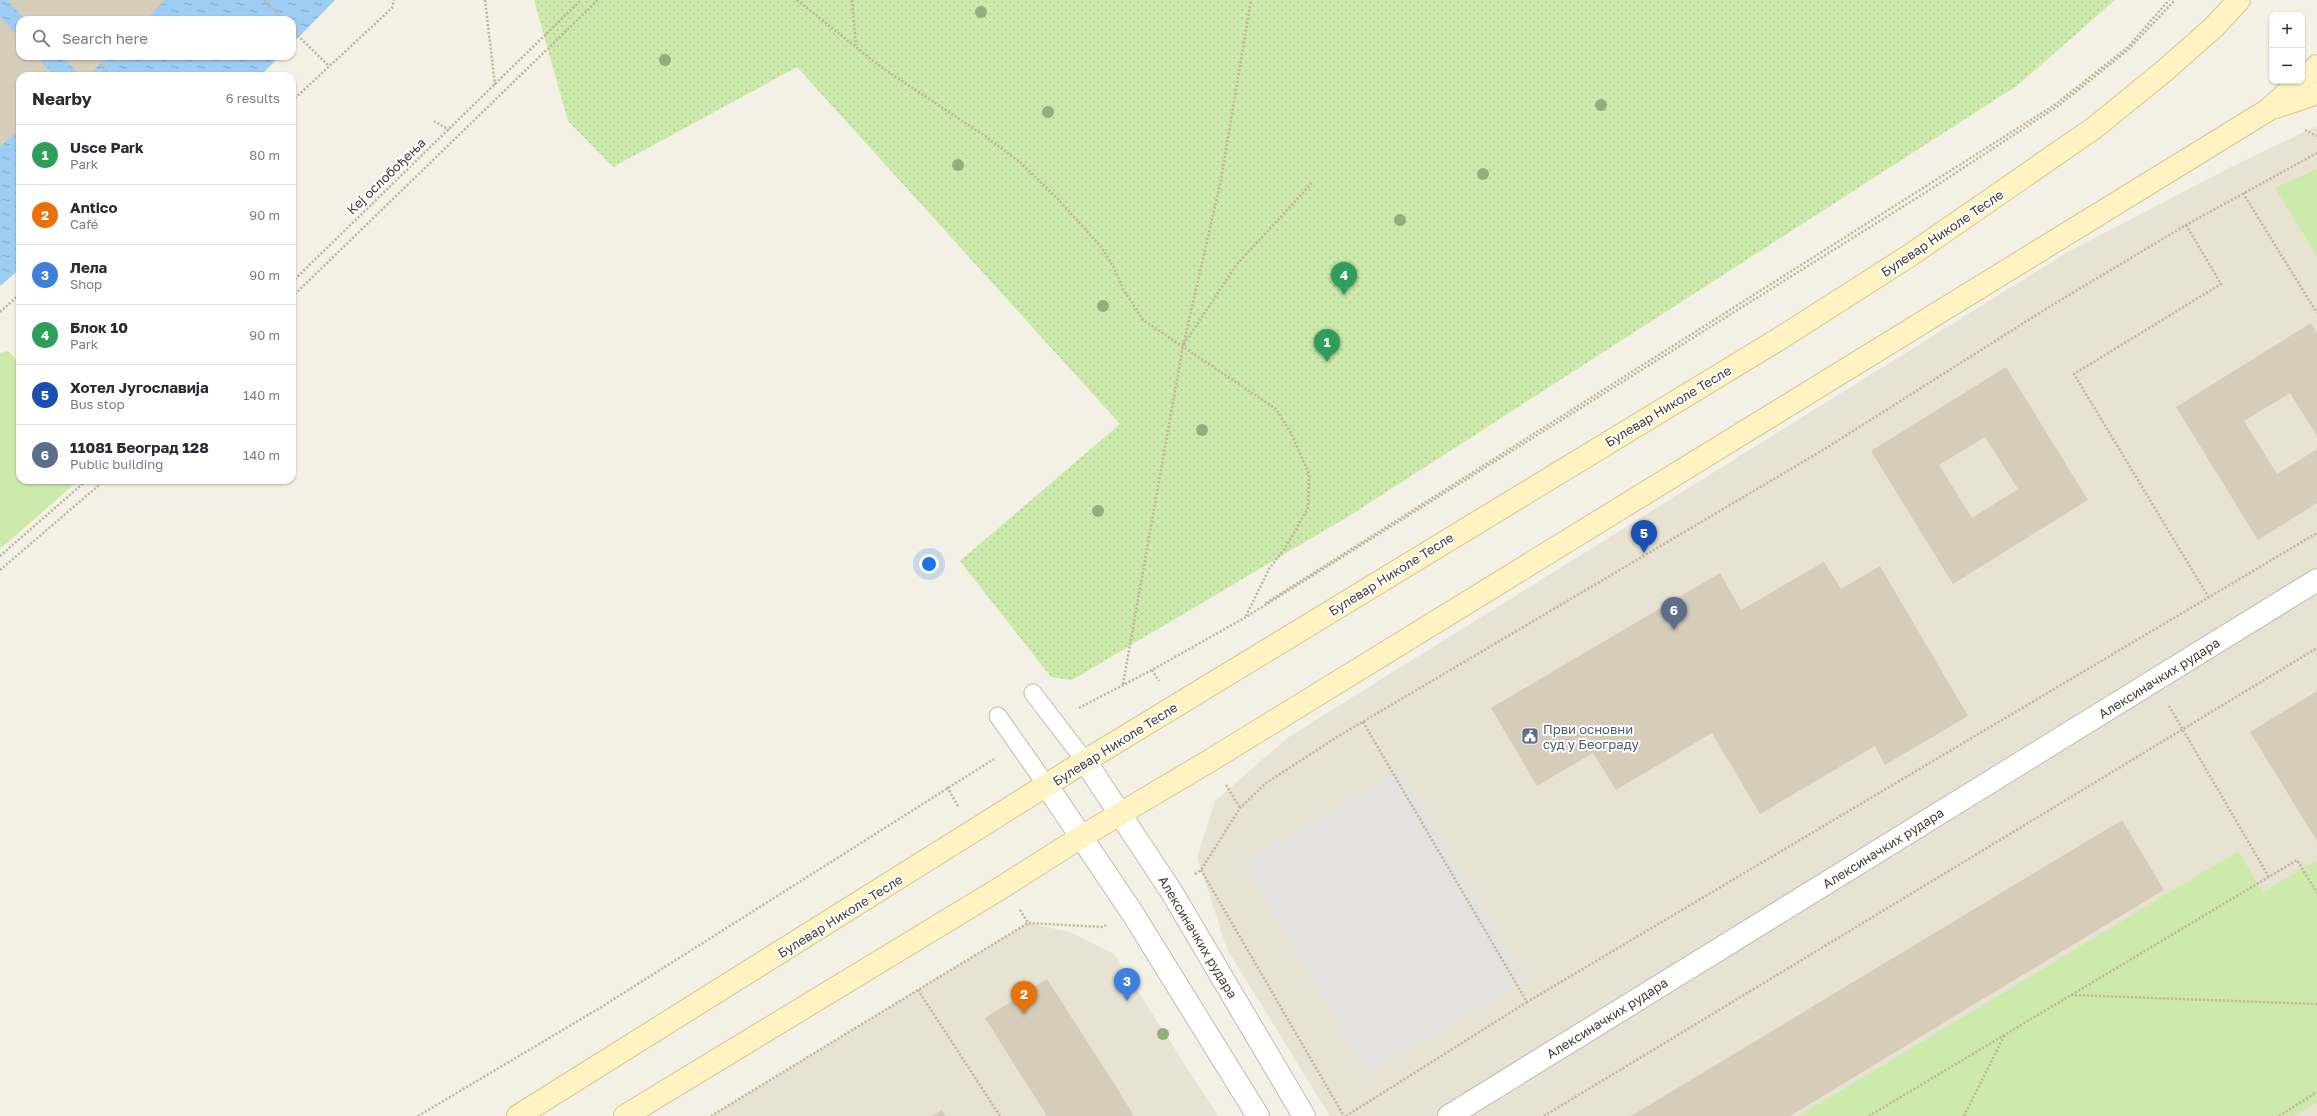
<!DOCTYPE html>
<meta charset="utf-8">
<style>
body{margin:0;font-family:"Golos Text",sans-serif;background:#f2f2f3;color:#2b2b33}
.controls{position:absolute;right:12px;top:12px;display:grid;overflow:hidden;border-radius:8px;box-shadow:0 1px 3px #0004}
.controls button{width:36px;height:36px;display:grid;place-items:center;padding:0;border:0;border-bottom:1px solid #e1e1e2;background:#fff;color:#2b2b33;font:20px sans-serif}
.you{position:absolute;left:929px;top:564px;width:14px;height:14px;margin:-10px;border:3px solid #fff;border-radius:50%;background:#1a73e8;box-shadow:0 0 0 6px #1a73e833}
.badge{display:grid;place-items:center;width:26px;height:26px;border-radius:50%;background:#7c3aed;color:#fff;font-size:13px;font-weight:700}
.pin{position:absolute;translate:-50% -33px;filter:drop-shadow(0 1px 2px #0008)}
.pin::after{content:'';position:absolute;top:21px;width:14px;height:12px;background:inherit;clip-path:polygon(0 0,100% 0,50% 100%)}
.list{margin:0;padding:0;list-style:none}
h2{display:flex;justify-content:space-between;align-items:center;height:52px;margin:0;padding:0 16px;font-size:17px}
h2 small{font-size:13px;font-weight:400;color:#7c7c81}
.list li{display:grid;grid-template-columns:26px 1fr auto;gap:12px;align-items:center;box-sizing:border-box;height:60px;padding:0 16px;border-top:1px solid #e1e1e2}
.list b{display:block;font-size:15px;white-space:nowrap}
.list p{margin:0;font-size:13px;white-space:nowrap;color:#7c7c81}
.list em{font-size:13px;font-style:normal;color:#7c7c81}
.icon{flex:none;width:22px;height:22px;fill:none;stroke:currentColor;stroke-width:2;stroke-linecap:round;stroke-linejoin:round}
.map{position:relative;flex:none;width:2317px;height:1116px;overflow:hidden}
.search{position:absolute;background:#fff;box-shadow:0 1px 3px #0004;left:16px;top:16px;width:280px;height:44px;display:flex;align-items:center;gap:10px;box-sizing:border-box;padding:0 14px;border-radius:12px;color:#7c7c81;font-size:15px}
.panel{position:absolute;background:#fff;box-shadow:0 1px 3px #0004;left:16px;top:72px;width:280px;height:412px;border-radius:12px}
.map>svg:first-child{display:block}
</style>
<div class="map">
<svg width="2317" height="1116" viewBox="0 0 2317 1116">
<defs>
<pattern id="park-dots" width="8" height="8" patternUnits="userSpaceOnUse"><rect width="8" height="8" fill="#cceaac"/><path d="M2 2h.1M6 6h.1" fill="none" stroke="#b1ca95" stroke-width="1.8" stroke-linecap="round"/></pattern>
<pattern id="water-ripples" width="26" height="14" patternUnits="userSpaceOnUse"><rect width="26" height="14" fill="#9ecdf3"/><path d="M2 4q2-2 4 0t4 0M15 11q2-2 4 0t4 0" fill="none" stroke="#83a8c6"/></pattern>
</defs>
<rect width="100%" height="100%" fill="#f3f0e5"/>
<g fill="#e8e2d3">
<polygon points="2317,126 2317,1116 1330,1116 1227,949 1197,857 1215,801 1287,738 2066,253 2231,167"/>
<polygon points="1028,923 1070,932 1114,954 1218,1116 711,1116"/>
</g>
<g fill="#cceaac">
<polygon points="2317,169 2317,256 2275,188"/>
<polygon points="8,351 20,363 20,480 79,480 0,549 0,353"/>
<polygon points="2238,851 2263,892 2315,861 2317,865 2317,1102 2294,1116 1799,1116"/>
</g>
<polygon fill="url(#park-dots)" points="534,0 2115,0 2018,85 1349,516 1072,680 1051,677 960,561 1120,424 797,67 613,167 568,121"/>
<polygon fill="#e4e2de" points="1401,770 1526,981 1368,1074 1244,863"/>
<polygon fill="url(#water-ripples)" points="0,0 335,0 292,44 292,20 20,20 20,56 280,56 260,76 20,76 20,269 0,286"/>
<g fill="#d6ccba" fill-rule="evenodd">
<polygon points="7,0 165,0 145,20 26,20"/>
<polygon points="0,17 20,38 20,56 36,56 55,76 20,76 20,129 0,147"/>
<polygon points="61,56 108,56 88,76 81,76"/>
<polygon points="2311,323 2317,333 2317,436 2290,393 2244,421 2277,474 2317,449 2317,503 2258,540 2176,407"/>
<path d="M2006,367l82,133 -135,84 -82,-133zM1985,437l33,52 -46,29 -33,-53z"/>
<polygon points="1824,562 1841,589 1880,566 1968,716 1885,765 1875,746 1760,814 1712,733 1616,790 1593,753 1537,786 1491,708 1720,573 1741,610"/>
<polygon points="2317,691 2317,841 2250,732"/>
<polygon points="2122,820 2164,890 1968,1008 1790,1116 1631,1116"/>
<polygon points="1047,979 1115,1085 1134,1116 1047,1116 985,1018"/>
<polygon points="942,1110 946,1116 932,1116"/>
</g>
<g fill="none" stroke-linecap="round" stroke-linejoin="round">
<g stroke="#c2bbaa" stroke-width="19">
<g id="lane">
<polyline points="1033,693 1085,761"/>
<polyline points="998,716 1047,786"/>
</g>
</g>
<g stroke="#c2bbaa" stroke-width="24">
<g id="street">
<polyline points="1085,761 1171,891 1304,1116"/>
<polyline points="1047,786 1133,914 1258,1116"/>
<polyline points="1449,1116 2317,580"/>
</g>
</g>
<g stroke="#d6c693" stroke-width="24">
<g id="secondary">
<polyline points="2302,80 2317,66"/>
<polyline points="2276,107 2317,93"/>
<polyline points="518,1116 1085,761 1779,339 1909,256 2094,128 2163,72 2214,27 2239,0"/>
<polyline points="625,1116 1004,886 1081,837 1211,760 2268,110 2300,81"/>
</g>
</g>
<g stroke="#c2b498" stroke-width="2.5" stroke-dasharray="2 2" stroke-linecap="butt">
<polyline points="264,0 283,20"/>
<polyline points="485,0 495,85"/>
<polyline points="797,0 881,67 985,136 1021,163 1057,198 1102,248 1114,268 1123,289 1143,320 1276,409 1291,433 1309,474 1308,508 1287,545 1269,569 1246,616"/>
<polyline points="852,0 856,45"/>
<polyline points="292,30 329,66"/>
<polyline points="100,64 111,76"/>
<polyline points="292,101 392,8 394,0"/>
<polyline points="434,121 449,130"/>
<polyline points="2305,130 2317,136"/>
<polyline points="2243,193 2317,313"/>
<polyline points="2186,225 2221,284 2074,374 2209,598"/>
<polyline points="292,282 581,0"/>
<polyline points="292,297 598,0"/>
<polyline points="0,312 20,294"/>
<polyline points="1184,344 1237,264 1313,182"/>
<polyline points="0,556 87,480"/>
<polyline points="0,570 105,480"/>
<polyline points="1266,603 2056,104 2128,47 2169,0"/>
<polyline points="1152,670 1159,681"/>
<polyline points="1123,684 1183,346 1221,180 1251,0"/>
<polyline points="2169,706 2269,877"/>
<polyline points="1079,708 1152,670 1246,617 1931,189 2058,106 2129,49 2175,0"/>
<polyline points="1363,722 1527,1002 2317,533"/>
<polyline points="1226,785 1240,808"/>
<polyline points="947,787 958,806"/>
<polyline points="1201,870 1344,1116"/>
<polyline points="1195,874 1201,870 1240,808 1266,783 1337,737 1823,450 2049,307 2186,225 2317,153"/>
<polyline points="1020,910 1028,923"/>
<polyline points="918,990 1000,1116"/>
<polyline points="2071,995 2317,1004"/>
<polyline points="418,1116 603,1006 994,759"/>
<polyline points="711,1116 1028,923 1102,927 1106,925"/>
<polyline points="1346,1116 1527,1002"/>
<polyline points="1544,1116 2317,648"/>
<polyline points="1869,1116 2297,860 2317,893"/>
<polyline points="1964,1116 2005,1034"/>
<polyline points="2279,1116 2317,1092"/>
</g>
<use href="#lane" stroke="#fff" stroke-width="17"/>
<use href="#street" stroke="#fff" stroke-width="22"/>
<use href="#secondary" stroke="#fff3c4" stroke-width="22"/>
</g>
<g fill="#92af7b">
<circle cx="981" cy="12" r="6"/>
<circle cx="665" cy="60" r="6"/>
<circle cx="1601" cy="105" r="6"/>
<circle cx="1048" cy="112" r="6"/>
<circle cx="958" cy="165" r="6"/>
<circle cx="1483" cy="174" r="6"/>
<circle cx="1400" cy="220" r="6"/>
<circle cx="1103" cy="306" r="6"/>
<circle cx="1202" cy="430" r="6"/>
<circle cx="1098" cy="511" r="6"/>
<circle cx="1163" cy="1034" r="6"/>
</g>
<defs>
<g id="civic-square" transform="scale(0.9)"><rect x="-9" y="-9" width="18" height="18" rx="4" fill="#5c6f8a" stroke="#fff"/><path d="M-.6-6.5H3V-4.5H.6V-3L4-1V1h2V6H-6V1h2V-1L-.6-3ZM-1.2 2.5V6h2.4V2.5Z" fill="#fff"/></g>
</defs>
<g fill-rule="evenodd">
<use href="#civic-square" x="1530" y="736"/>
</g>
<g text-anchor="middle" stroke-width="4" stroke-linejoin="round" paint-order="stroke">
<g font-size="13" fill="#464034" stroke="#fff">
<text transform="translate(386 176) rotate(-44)" y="5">Кеј ослобођења</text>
<text transform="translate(1942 233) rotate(-34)" y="5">Булевар Николе Тесле</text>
<text transform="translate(1668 406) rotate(-31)" y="5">Булевар Николе Тесле</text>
<text transform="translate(1391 574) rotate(-32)" y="5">Булевар Николе Тесле</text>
<text transform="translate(2159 678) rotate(-32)" y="5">Алексиначких рудара</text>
<text transform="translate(1115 744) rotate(-32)" y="5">Булевар Николе Тесле</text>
<text transform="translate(1883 848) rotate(-32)" y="5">Алексиначких рудара</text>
<text transform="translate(840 916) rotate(-32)" y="5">Булевар Николе Тесле</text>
<text transform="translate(1198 937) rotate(59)" y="5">Алексиначких рудара</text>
<text transform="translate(1607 1018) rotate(-32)" y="5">Алексиначких рудара</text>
</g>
<g font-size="13" fill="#4e5e75" stroke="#fff" text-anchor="start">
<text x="1543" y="734">Први основни<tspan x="1543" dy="15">суд у Београду</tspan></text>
</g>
</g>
</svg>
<div class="controls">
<button>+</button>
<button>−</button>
</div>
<div class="you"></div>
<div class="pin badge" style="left:1327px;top:362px;background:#2e9e5b">1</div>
<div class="pin badge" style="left:1024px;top:1014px;background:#e8710a">2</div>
<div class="pin badge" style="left:1127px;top:1001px;background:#3f7fe0">3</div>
<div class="pin badge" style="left:1344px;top:295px;background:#2e9e5b">4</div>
<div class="pin badge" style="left:1644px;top:553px;background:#1a4fb4">5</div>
<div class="pin badge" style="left:1674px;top:630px;background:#5c6f8a">6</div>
<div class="search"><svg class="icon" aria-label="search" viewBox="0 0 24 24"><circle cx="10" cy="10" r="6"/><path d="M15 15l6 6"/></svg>Search here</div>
<section class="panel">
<h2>Nearby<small>6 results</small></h2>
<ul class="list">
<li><span class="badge" style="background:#2e9e5b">1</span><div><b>Usce Park</b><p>Park</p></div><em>80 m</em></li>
<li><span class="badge" style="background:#e8710a">2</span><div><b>Antico</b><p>Café</p></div><em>90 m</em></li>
<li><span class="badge" style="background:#3f7fe0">3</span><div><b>Лела</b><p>Shop</p></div><em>90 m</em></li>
<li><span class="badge" style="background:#2e9e5b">4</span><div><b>Блок 10</b><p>Park</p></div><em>90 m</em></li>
<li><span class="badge" style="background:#1a4fb4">5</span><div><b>Хотел Југославија</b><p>Bus stop</p></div><em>140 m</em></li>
<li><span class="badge" style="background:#5c6f8a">6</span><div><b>11081 Београд 128</b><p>Public building</p></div><em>140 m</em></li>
</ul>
</section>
</div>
